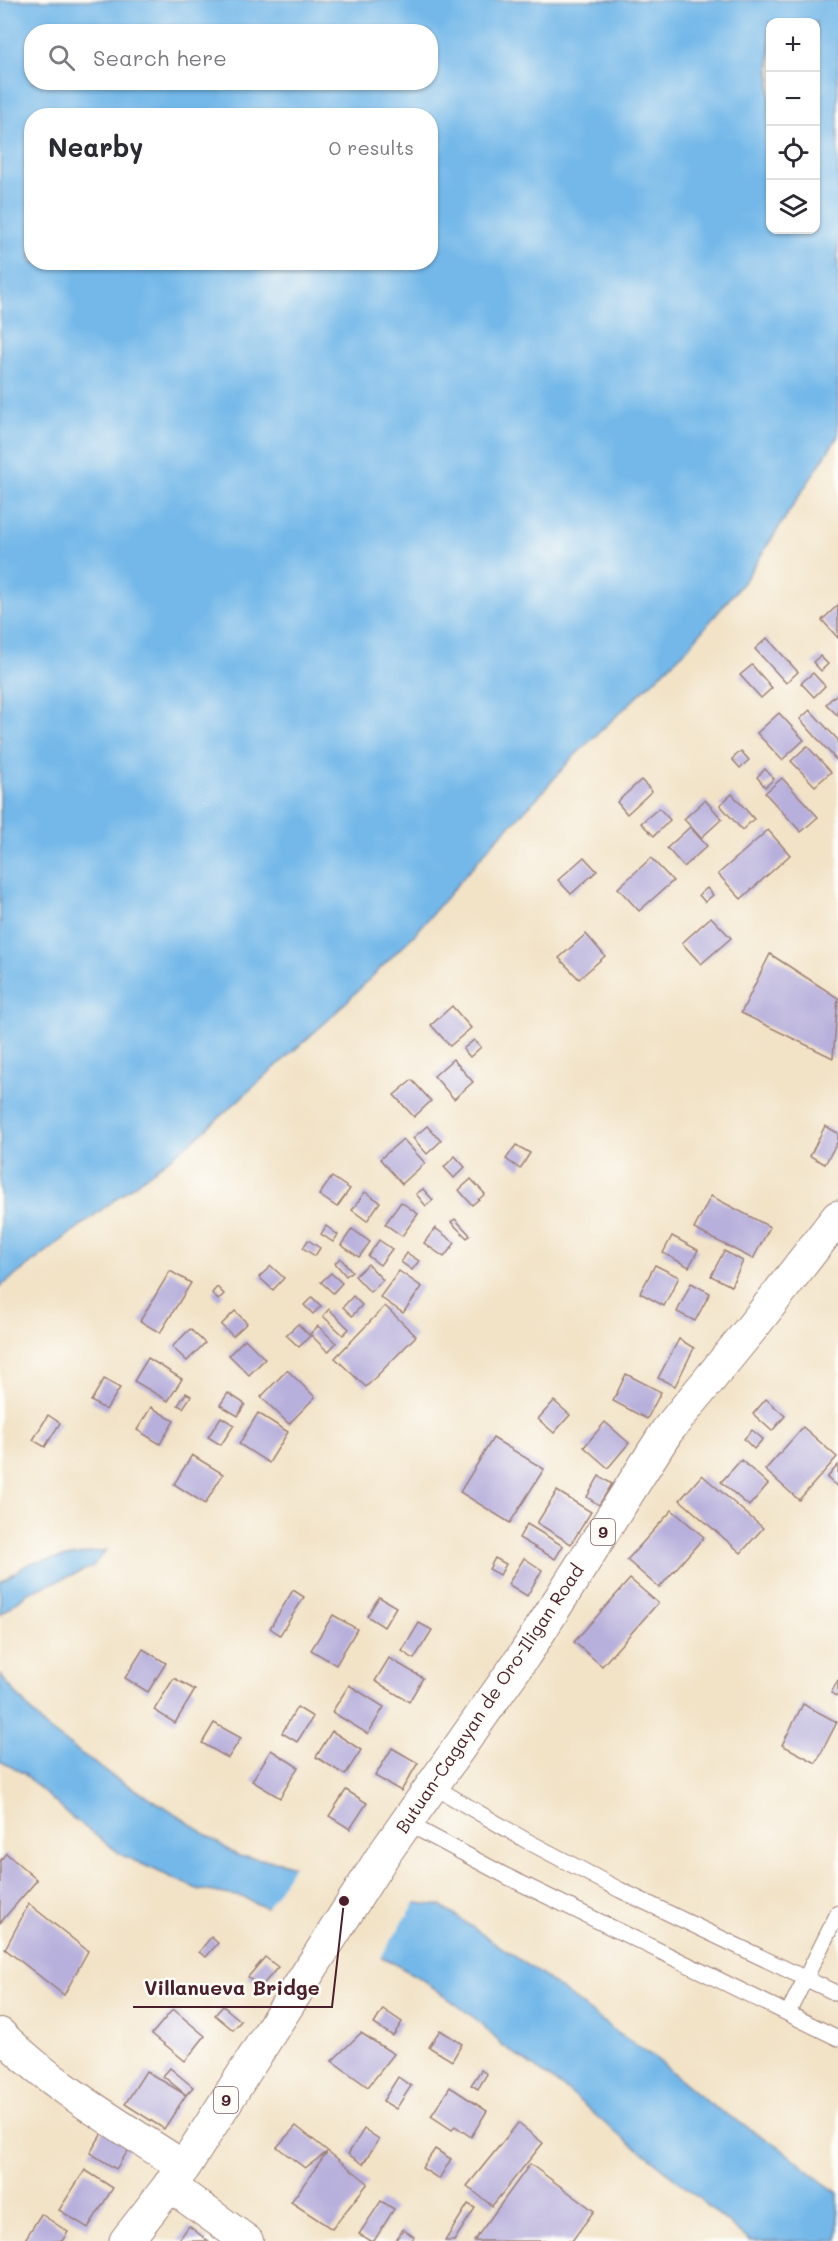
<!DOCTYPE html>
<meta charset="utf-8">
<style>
body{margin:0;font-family:Mali,sans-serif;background:#f2f2f3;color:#2b2b33}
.controls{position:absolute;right:18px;top:18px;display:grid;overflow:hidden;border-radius:12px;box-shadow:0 2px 4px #0004}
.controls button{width:54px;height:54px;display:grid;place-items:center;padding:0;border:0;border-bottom:2px solid #e1e1e2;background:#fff;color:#2b2b33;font:30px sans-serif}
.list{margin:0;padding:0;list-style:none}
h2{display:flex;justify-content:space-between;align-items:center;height:78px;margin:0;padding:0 24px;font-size:26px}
h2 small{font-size:20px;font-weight:400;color:#7c7c81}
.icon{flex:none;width:33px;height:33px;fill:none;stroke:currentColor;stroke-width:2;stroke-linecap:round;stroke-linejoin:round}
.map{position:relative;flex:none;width:838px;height:2241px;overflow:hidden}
.search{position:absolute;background:#fff;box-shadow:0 2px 4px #0004;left:24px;top:24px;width:414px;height:66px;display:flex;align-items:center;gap:15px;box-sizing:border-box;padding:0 21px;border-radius:24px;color:#7c7c81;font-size:22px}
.panel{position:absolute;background:#fff;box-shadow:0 2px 4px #0004;left:24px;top:108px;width:414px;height:162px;border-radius:24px}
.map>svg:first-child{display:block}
</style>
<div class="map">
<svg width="838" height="2241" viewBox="0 0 838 2241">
<rect width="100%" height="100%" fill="#fdfcf7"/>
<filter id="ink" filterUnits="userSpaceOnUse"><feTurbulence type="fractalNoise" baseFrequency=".0167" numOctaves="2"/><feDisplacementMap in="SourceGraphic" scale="12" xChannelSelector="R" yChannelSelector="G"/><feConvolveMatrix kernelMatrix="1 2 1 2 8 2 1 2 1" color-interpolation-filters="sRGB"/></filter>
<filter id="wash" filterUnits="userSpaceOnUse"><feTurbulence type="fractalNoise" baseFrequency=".008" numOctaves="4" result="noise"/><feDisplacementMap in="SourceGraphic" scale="24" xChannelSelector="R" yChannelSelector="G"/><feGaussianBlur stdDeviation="1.35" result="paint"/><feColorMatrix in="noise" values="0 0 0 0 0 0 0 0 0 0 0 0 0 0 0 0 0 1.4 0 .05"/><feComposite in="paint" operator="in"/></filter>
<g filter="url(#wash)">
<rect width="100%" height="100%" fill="#f2e3c7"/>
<g fill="#73b8e9" stroke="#5e6c8a" stroke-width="1.5" fill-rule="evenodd">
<path d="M0,0h838v436l-93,144 -58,69 -116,110 -32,37 -48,49 -76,89 -87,86 -132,118 -196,149zM770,22h46v208h-46zM32,32h398v50h-398zM32,116h398v146h-398z"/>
<polygon points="106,1550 92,1567 28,1593 0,1615 0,1582 30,1563"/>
<polygon points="0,1675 45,1727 112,1776 165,1807 238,1856 281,1862 385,1899 441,1906 542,1975 619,2034 653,2056 708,2103 779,2147 821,2181 838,2193 838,2241 750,2241 648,2156 616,2133 568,2091 502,2045 476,2019 423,1980 384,1958 358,1950 242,1897 197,1889 122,1855 70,1816 23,1773 0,1761"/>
</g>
<polygon fill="#f2e3c7" points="295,1864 386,1896 417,1900 379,1960 357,1952 265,1911"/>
<g id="blocks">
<g fill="#b8b0dc">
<polygon points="838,605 838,638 822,620"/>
<polygon points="767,638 798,672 786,683 755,649"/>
<polygon points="820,656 828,664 821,671 813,662"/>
<polygon points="752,665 772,688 761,698 740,675"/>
<polygon points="813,673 825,686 814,697 801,683"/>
<polygon points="838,693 838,716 826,704"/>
<polygon points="810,710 838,740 838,762 800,719"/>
<polygon points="779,713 804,740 782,760 757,733"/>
<polygon points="807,746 831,772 815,786 791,761"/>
<polygon points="741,751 749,760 740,768 732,759"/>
<polygon points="765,769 774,779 765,787 757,777"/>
<polygon points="782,778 818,817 801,832 765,793"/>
<polygon points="641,780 652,791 627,814 617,802"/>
<polygon points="732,794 754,819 742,830 720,805"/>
<polygon points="705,800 722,819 701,838 684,819"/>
<polygon points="659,808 670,820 654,836 641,823"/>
<polygon points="690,827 707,846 684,867 667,848"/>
<polygon points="768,830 790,855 741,899 718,874"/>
<polygon points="584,857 597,871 571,894 558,880"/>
<polygon points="651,858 673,881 639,911 618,888"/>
<polygon points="707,888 713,895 705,902 699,895"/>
<polygon points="711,917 731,938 701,964 682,943"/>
<polygon points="586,934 605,956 579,979 559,958"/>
<polygon points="770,954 838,998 833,1058 741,1013"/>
<polygon points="452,1006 471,1028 450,1046 431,1025"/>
<polygon points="474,1040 481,1047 470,1057 463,1049"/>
<polygon points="453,1059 473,1082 454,1099 434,1076"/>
<polygon points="412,1080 431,1101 414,1117 394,1095"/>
<polygon points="427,1126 441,1141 427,1154 413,1138"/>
<polygon points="825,1126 838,1133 838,1141 825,1164 810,1156"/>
<polygon points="403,1139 425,1163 402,1184 380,1159"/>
<polygon points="516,1145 530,1153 520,1169 506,1159"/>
<polygon points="455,1156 465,1167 454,1178 444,1167"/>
<polygon points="332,1177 350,1189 337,1207 319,1195"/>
<polygon points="471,1179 485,1194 472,1205 459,1190"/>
<polygon points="423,1189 433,1200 426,1206 416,1194"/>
<polygon points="365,1192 380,1202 367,1221 352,1210"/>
<polygon points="711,1196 770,1227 753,1259 694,1229"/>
<polygon points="401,1202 418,1214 402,1236 385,1224"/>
<polygon points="455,1219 470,1235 467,1238 451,1222"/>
<polygon points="326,1226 338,1235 333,1242 321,1234"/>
<polygon points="435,1228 455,1243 444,1257 424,1243"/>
<polygon points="352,1229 370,1242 359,1257 341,1245"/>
<polygon points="672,1236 698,1250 689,1267 663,1253"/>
<polygon points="308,1240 320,1248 315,1256 303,1248"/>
<polygon points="379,1240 392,1249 380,1265 368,1256"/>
<polygon points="724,1251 743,1261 731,1286 711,1276"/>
<polygon points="407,1253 419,1261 412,1270 401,1262"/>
<polygon points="340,1258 352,1271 346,1276 335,1263"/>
<polygon points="368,1264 383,1280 370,1292 355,1276"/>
<polygon points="655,1265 679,1277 664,1306 640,1293"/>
<polygon points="271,1266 284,1278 273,1290 259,1277"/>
<polygon points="170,1271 191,1283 160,1333 140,1321"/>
<polygon points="399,1271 422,1287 403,1313 380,1297"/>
<polygon points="331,1273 342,1283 333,1293 321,1282"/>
<polygon points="691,1283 710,1293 695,1321 677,1312"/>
<polygon points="217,1287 224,1294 218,1300 212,1293"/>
<polygon points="353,1296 362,1305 352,1316 343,1307"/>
<polygon points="312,1297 321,1306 313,1314 304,1305"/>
<polygon points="385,1306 416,1336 366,1387 335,1358"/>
<polygon points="329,1309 349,1329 343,1335 323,1316"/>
<polygon points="235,1311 247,1323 233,1336 221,1325"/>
<polygon points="298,1324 310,1336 299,1347 286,1335"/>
<polygon points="318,1326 336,1343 328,1352 310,1334"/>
<polygon points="190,1329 205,1343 187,1361 172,1347"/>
<polygon points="245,1339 265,1359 249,1375 229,1355"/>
<polygon points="679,1339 694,1348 675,1386 658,1378"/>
<polygon points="148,1358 182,1379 168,1401 134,1381"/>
<polygon points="287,1370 315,1397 289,1424 261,1397"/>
<polygon points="626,1374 661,1392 647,1419 613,1401"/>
<polygon points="104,1379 120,1388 106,1410 91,1401"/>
<polygon points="186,1393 191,1396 183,1408 178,1405"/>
<polygon points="228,1393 245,1404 238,1416 220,1405"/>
<polygon points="766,1399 785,1416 772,1431 753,1414"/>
<polygon points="554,1401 570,1415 554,1433 538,1419"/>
<polygon points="151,1407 174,1421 160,1444 137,1430"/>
<polygon points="258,1413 288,1432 269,1463 239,1444"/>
<polygon points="48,1415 60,1423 45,1447 33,1440"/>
<polygon points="221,1417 234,1425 221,1445 208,1437"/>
<polygon points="605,1422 629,1443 608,1468 584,1447"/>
<polygon points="803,1427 837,1457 799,1500 765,1470"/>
<polygon points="752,1430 763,1439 754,1449 744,1439"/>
<polygon points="493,1438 544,1469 510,1523 460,1492"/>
<polygon points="192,1455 223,1474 205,1504 174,1484"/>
<polygon points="741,1460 768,1484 749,1506 721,1482"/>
<polygon points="838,1465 838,1487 827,1478"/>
<polygon points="702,1475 763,1528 741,1553 680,1500"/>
<polygon points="599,1476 612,1484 599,1505 587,1497"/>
<polygon points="557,1491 591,1512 571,1544 537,1523"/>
<polygon points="672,1510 704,1537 659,1588 627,1560"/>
<polygon points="527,1524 563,1546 555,1559 519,1538"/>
<polygon points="495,1558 506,1564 500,1575 489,1569"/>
<polygon points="524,1558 542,1570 527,1596 508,1584"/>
<polygon points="630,1579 658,1603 602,1666 574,1642"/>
<polygon points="293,1590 304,1597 280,1635 270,1628"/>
<polygon points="379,1597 396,1607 384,1627 367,1616"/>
<polygon points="333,1615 357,1629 336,1665 311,1650"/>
<polygon points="419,1623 432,1630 414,1659 402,1651"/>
<polygon points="143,1649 166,1663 148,1692 125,1678"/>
<polygon points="389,1658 423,1678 409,1702 375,1681"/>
<polygon points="174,1678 195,1690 175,1723 154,1710"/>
<polygon points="838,1680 838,1697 831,1693"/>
<polygon points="349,1685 384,1707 368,1734 332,1712"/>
<polygon points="803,1704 837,1722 816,1763 782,1745"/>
<polygon points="297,1707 313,1717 297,1742 282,1733"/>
<polygon points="214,1723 241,1738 228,1758 202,1743"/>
<polygon points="332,1731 361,1750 345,1775 316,1757"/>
<polygon points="392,1748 418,1763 401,1791 375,1776"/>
<polygon points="271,1750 298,1767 280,1798 252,1781"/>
<polygon points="346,1790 367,1803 350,1829 329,1816"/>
<polygon points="6,1853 37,1880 0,1923 0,1861"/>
<polygon points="29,1904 88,1951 64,1995 5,1949"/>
<polygon points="211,1937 218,1943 206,1957 199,1952"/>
<polygon points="265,1957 278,1967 260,1988 248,1977"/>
<polygon points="223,2006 241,2021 233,2030 215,2015"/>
<polygon points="173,2009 205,2036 185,2061 152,2034"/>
<polygon points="383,2009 402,2022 393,2036 374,2024"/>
<polygon points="440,2030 462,2044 452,2061 429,2047"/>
<polygon points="361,2033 394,2054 368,2087 332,2061"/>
<polygon points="170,2068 193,2087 186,2095 163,2076"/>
<polygon points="481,2070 487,2074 478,2089 471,2085"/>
<polygon points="146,2071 186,2095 164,2129 125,2104"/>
<polygon points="398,2077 411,2086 396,2109 383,2101"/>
<polygon points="450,2087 487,2111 471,2137 455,2126 452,2130 431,2116"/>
<polygon points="518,2123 543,2143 492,2206 467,2186"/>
<polygon points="107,2125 134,2142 116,2169 90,2153"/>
<polygon points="296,2126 368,2183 332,2229 291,2202 327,2152 305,2168 277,2147"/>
<polygon points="364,2129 379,2139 363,2164 348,2154"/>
<polygon points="435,2149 451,2159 439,2179 422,2168"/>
<polygon points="530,2164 594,2211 572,2241 474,2241"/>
<polygon points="85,2170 113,2188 88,2228 59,2210"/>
<polygon points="381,2201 394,2209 374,2241 370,2241 359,2234"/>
<polygon points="468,2204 475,2208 454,2241 445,2241"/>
<polygon points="41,2214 68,2232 62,2241 24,2241"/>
<polygon points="189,2226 208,2241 178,2241"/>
<polygon points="403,2229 414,2237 412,2241 395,2241"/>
</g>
</g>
</g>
<g filter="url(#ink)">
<use href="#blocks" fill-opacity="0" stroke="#9e8179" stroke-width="1.5"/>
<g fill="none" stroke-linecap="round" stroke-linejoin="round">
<g stroke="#9e8179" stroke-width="17">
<g id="service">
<polyline points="433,1786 527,1841 620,1890 838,1994"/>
<polyline points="407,1823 506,1876 838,2038"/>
<polyline points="788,2013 838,1913"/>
</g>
</g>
<g stroke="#9e8179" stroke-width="34">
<g id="minor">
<path d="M0,2034c53,53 121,92 184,133"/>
<polyline points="169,2185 247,2241"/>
</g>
</g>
<g stroke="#9e8179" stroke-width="35">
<polyline id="trunk" points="126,2241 184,2167 382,1857 525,1654 667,1431 750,1330 838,1217"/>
</g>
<use href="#service" stroke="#fff" stroke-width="15"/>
<use href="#minor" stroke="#fff" stroke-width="32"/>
<use href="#trunk" stroke="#fff" stroke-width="33"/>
</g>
</g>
<g text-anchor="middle" stroke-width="5" stroke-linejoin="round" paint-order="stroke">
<g fill="#fdfcf7" stroke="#806168" stroke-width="1.5">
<rect x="591" y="1519" width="24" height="26" rx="4.5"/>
<rect x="214" y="2087" width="24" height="26" rx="4.5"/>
</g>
<g font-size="16" font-weight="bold" fill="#4a1f2b">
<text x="603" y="1538">9</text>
<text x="226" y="2106">9</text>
</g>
<g font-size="18" fill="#4a1f2b" stroke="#fdfcf7">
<text transform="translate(490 1699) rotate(-56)" y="6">Butuan-Cagayan de Oro-Iligan Road</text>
</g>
</g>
<path fill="none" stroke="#4a1f2b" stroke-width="2" d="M344 1901L332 2007H133"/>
<circle fill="#4a1f2b" stroke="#fdfcf7" stroke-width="2" cx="344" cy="1901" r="6"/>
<g font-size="20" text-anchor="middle" font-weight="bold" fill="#4a1f2b" stroke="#fdfcf7" stroke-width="5" stroke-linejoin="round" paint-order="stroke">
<text x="232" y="1995">Villanueva Bridge</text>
</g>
</svg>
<div class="controls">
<button>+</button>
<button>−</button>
<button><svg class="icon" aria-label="locate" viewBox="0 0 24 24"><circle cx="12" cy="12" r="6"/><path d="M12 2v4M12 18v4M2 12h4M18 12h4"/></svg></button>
<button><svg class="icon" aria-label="layers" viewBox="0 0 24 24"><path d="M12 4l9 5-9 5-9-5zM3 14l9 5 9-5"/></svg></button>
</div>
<div class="search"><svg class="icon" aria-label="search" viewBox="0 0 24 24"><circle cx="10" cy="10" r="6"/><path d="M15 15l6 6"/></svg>Search here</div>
<section class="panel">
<h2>Nearby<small>0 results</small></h2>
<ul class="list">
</ul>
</section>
</div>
